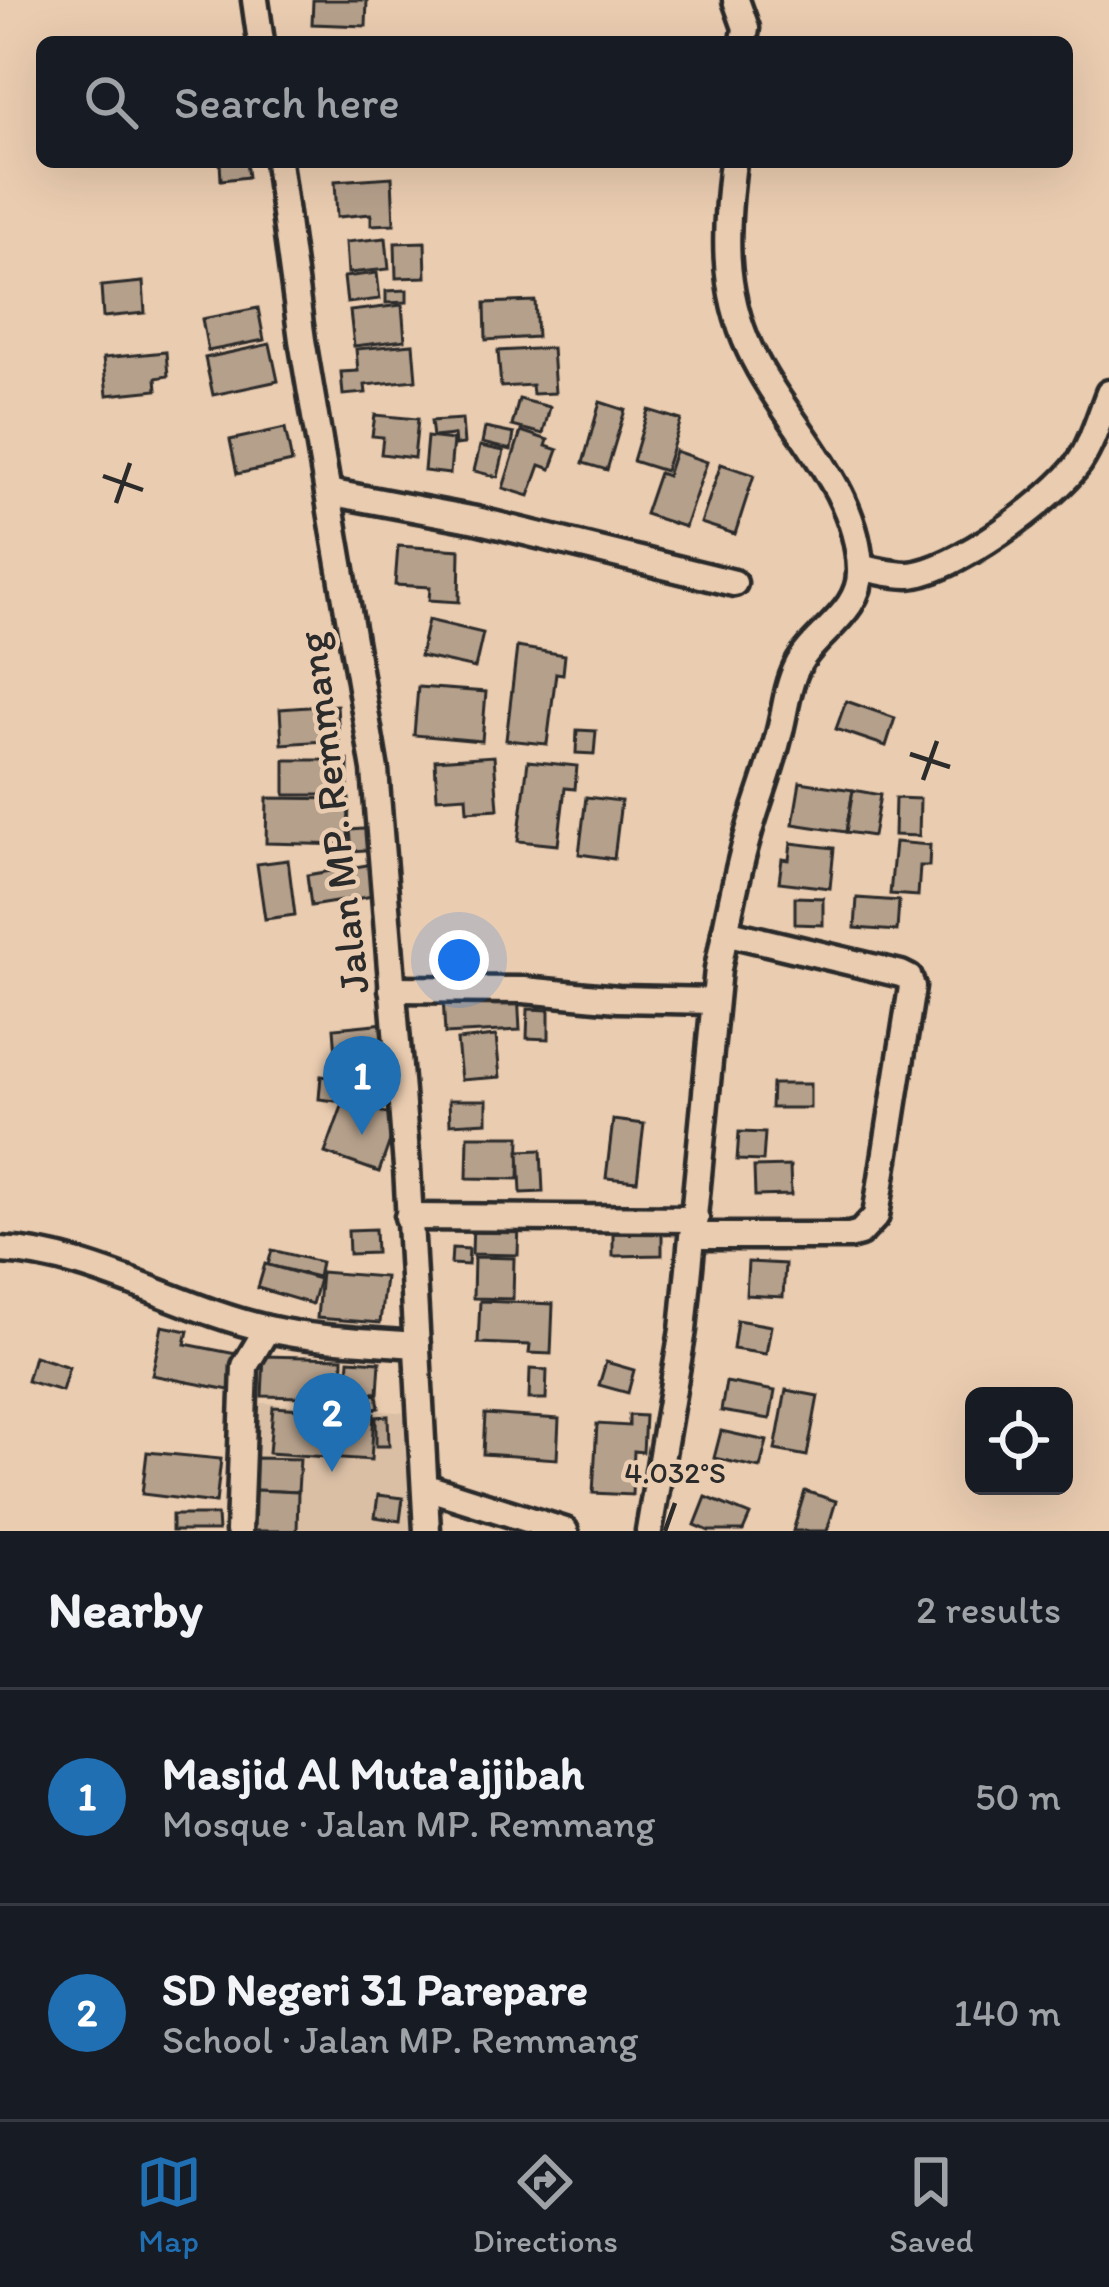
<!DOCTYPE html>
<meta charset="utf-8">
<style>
body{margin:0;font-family:Itim,sans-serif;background:#242831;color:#f1f3f6}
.controls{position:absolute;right:36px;bottom:36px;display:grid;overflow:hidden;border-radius:18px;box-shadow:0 12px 48px #0002}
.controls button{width:108px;height:108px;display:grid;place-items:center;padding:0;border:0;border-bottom:3px solid #363941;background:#171b24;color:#f1f3f6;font:60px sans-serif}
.you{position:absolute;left:459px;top:960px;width:42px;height:42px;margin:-30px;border:9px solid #fff;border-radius:50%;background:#1a73e8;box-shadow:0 0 0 18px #1a73e833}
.badge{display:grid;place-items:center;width:78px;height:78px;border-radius:50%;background:#1f6fb2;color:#fff;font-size:39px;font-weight:700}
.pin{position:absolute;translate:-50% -99px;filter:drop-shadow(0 3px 6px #0008)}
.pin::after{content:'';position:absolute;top:63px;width:42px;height:36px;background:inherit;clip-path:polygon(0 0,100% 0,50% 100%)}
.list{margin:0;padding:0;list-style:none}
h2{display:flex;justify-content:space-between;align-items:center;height:156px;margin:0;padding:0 48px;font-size:51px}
h2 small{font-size:39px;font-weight:400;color:#9ea1a6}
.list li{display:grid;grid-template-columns:78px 1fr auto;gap:36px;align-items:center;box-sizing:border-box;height:216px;padding:0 48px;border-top:3px solid #363941}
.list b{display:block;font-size:45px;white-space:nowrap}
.list p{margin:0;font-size:39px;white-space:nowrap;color:#9ea1a6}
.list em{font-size:39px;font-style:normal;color:#9ea1a6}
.icon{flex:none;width:66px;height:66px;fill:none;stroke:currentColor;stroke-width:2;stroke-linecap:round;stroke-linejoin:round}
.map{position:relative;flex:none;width:1109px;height:1531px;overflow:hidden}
.search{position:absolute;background:#171b24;box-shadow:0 12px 48px #0002;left:36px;right:36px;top:36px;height:132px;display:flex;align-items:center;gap:30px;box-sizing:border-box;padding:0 42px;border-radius:18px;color:#9ea1a6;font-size:45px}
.sheet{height:588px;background:#171b24}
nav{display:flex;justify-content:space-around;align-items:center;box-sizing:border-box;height:168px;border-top:3px solid #363941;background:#171b24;font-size:33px;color:#9ea1a6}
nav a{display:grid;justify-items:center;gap:6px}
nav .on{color:#1f6fb2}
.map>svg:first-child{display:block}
</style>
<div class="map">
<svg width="1109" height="1531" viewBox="0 0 1109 1531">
<rect width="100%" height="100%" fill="#eaccb0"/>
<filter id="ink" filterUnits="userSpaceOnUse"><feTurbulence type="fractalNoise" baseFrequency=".00833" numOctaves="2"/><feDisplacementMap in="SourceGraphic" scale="24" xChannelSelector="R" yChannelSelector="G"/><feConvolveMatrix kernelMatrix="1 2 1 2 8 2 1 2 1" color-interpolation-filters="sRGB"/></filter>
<g filter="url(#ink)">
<polygon fill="#dabfa5" points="249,1402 412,1413 415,1531 251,1531"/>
<g fill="#b5a08b" stroke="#2b2b2b" stroke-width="3">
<polygon points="313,0 367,0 366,26 312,24"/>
<polygon points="220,162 246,162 248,177 221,180"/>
<polygon points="392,177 394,224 371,225 371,214 337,217 335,181"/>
<polygon points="386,238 389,269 348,273 346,242"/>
<polygon points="425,242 426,277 396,278 395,243"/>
<polygon points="377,273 380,299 347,303 344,277"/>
<polygon points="143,282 145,313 103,317 101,286"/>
<polygon points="407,290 407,302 386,303 386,291"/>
<polygon points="535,301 537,337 486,340 485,303"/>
<polygon points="402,305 405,340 354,346 350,311"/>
<polygon points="258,308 264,340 208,351 202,319"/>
<polygon points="270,344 278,381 213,395 205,358"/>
<polygon points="413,344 416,380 365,385 366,393 343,395 341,372 358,371 356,349"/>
<polygon points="552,348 555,393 533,394 532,385 501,387 498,351"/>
<polygon points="166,352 168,376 156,378 157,390 107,395 103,358"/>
<polygon points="519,399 550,407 543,434 512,426"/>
<polygon points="600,402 625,410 607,470 583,463"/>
<polygon points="648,410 681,420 665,471 633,461"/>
<polygon points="375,415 418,419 414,458 381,454 383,437 372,436"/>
<polygon points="462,419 464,444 455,445 454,435 433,437 431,421"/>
<polygon points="285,428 292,462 237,474 230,440"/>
<polygon points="485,428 514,434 511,450 482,443"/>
<polygon points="521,431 548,440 546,446 558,450 551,469 540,465 529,496 503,488"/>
<polygon points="427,437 453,440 450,474 424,471"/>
<polygon points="480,446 504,451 498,477 474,471"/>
<polygon points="675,451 707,462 685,527 645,514 659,473 667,476"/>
<polygon points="721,464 754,475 735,534 701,523"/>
<polygon points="398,546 460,550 459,602 429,600 430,587 395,585"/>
<polygon points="428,620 483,633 475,668 420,656"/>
<polygon points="517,647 565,655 563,674 556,673 547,744 506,740"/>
<polygon points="418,687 486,692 482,741 414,735"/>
<polygon points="846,701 895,718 886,746 836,729"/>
<polygon points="337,705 339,740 282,744 280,709"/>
<polygon points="577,730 596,731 594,754 576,753"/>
<polygon points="494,756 498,809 467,811 466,796 437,798 435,760"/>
<rect x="285" y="760" width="63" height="35"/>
<polygon points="528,761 577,766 575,789 565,788 558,845 518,841"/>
<polygon points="800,782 853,790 846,832 793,824"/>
<polygon points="853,790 880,795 873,836 846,832"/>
<polygon points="586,797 621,801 614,859 579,854"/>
<polygon points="267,798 349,799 348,845 266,843"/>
<polygon points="895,798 920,799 919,836 894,835"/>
<polygon points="377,828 379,849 352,851 350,830"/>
<polygon points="895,842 930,845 929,866 920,866 918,896 890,894"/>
<polygon points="791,843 834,848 830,888 779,882 782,859 789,860"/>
<polygon points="288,860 295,915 265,919 257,864"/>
<polygon points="373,864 379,895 311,906 307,875"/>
<polygon points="795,897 823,898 823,925 795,924"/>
<polygon points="857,898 899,901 897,931 855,928"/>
<polygon points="518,993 520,1030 445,1034 443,996"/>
<polygon points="528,1009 549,1010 549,1039 527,1038"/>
<polygon points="386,1023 391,1079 350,1083 349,1066 337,1067 334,1028"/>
<polygon points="496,1036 500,1077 461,1080 457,1040"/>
<polygon points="321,1076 338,1078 336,1101 319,1099"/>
<polygon points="772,1084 810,1084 810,1108 771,1108"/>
<polygon points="345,1098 398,1118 379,1172 325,1153"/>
<polygon points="449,1100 487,1100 487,1122 450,1124"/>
<polygon points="613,1120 644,1124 637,1181 606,1178"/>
<polygon points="739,1132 765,1133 763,1161 737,1160"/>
<polygon points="468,1136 520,1136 519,1179 467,1178"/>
<polygon points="541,1150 543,1192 521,1193 519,1151"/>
<polygon points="790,1166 791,1195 755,1196 754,1167"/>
<polygon points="473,1221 519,1222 518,1255 472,1254"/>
<polygon points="375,1229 376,1253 349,1254 348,1230"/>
<polygon points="613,1229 662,1229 662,1255 613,1256"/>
<polygon points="452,1248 469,1249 468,1265 451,1264"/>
<polygon points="272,1250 321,1262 318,1277 268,1265"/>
<polygon points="474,1257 514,1258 513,1299 473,1298"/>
<polygon points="748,1262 785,1264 783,1297 746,1295"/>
<polygon points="265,1264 319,1279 312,1304 258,1288"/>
<polygon points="321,1272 385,1277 380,1323 317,1318"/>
<polygon points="480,1301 553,1304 551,1354 529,1353 530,1345 478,1343"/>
<polygon points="737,1320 771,1326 766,1354 733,1349"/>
<polygon points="162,1326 188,1331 185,1344 236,1354 229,1390 152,1375"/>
<polygon points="34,1356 69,1367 62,1391 27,1381"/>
<polygon points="264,1356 343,1358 342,1398 262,1396"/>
<polygon points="349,1360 380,1362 378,1393 347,1391"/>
<polygon points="606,1362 634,1370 628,1393 599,1385"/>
<polygon points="530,1369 547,1370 546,1399 529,1399"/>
<polygon points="726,1382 775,1391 770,1419 721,1411"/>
<polygon points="786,1390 818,1396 807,1456 775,1450"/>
<polygon points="377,1394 379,1408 361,1411 359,1397"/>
<polygon points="273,1407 374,1414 371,1460 269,1453"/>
<polygon points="485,1414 559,1419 557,1459 483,1454"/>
<polygon points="629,1415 645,1416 643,1452 634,1451 632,1495 593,1493 597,1424 629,1426"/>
<polygon points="388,1416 389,1446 376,1446 376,1417"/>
<polygon points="721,1431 767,1441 760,1468 714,1458"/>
<polygon points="147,1452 221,1459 216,1503 142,1494"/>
<polygon points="256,1458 300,1459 298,1492 255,1490"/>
<polygon points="255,1490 298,1492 297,1531 253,1531"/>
<polygon points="805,1491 836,1501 827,1531 793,1531"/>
<polygon points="378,1495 403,1498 400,1521 375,1517"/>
<polygon points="706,1497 750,1515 743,1531 709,1531 695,1525"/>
<polygon points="172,1515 217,1515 218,1531 172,1531"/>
</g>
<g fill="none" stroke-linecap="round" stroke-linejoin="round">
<g stroke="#2b2b2b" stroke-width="33">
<g id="minor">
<polyline points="255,0 261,42"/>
<polyline points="736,0 746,28 744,42"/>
<polyline points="278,162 302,340 375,770 407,1167 427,1531"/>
<polyline points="328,492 476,520 734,583"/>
<path d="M861,568c15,2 31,7 47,7 45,-2 145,-75 171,-112 14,-21 21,-47 30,-70"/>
<polyline points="392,989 524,990 618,999 714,1001"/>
<polyline points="408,1217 696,1219"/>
<polyline points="694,1236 849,1236 860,1233 876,1216 912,987 909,978 901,974 725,932"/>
<path d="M0,1250c94,4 178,59 268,79 48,11 101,12 149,16"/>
<polyline points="426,1487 565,1531"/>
<polyline points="239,1531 245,1366 267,1329"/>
<path d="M649,1531l34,-201 35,-361c9,-45 17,-90 30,-134 9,-33 22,-64 30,-97 7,-23 8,-49 19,-71 16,-33 65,-55 63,-97 -2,-85 -77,-148 -110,-220 -29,-62 -25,-122 -17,-188"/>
</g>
</g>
<use href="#minor" stroke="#eaccb0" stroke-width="24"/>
</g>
</g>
<path fill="none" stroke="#2b2b2b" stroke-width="4.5" d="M103,476l40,14M116,503l14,-40M910,754l40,13M923,780l14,-39M665,1531l10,-28"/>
<g text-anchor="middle" stroke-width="9" stroke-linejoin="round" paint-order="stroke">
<g font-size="42" fill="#2b2b2b" stroke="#eaccb0">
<text transform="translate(332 813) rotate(-97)" y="15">Jalan MP. Remmang</text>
</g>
</g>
<g font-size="30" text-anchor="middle" fill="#2b2b2b" stroke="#eaccb0" stroke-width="9" stroke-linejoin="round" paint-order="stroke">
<text x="675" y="1483">4.032°S</text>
</g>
</svg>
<div class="controls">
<button><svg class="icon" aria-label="locate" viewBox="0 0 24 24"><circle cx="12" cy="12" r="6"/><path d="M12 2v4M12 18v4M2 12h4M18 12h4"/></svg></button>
</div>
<div class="you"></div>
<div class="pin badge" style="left:362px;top:1135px">1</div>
<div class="pin badge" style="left:332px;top:1472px">2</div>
<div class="search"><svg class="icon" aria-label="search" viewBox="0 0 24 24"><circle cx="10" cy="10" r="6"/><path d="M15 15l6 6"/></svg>Search here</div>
</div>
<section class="sheet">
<h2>Nearby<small>2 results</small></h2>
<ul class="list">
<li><span class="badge">1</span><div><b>Masjid Al Muta'ajjibah</b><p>Mosque · Jalan MP. Remmang</p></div><em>50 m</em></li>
<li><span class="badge">2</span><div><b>SD Negeri 31 Parepare</b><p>School · Jalan MP. Remmang</p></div><em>140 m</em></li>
</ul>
</section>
<nav>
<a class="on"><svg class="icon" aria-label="map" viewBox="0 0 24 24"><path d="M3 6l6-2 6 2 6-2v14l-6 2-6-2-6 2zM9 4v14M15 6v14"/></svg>Map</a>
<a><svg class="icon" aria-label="directions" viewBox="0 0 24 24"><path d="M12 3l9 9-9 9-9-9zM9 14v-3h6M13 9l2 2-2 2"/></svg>Directions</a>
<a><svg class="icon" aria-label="saved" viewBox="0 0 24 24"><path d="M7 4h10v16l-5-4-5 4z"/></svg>Saved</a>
</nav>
